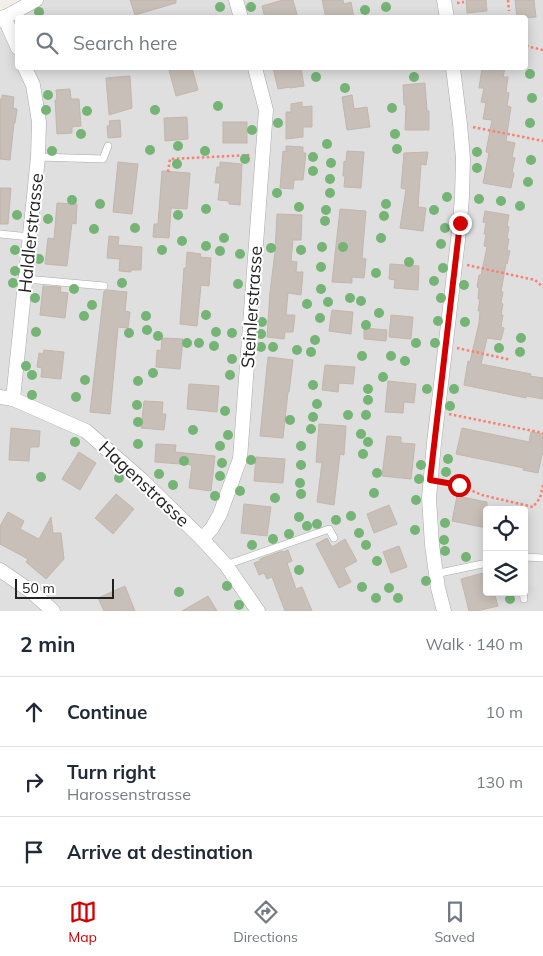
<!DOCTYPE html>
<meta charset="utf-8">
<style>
body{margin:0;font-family:Mulish,sans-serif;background:#f2f2f3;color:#1f2937}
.controls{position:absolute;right:15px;bottom:15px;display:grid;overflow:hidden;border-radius:5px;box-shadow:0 2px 12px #0003}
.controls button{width:45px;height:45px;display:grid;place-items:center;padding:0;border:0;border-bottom:1px solid #e0e1e3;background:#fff;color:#1f2937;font:25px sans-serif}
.scale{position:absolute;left:15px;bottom:12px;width:99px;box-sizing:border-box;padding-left:5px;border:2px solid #222;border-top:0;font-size:14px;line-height:18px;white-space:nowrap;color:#222;-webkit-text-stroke:4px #fff;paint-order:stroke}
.stop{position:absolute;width:15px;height:15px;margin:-11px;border:4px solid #d40000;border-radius:50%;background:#fff}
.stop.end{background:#d40000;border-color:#fff;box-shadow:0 1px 5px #0008}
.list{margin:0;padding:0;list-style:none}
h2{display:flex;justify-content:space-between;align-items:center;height:65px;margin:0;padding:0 20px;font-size:21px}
h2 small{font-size:16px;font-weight:400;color:#747a83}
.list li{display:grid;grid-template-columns:32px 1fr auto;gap:15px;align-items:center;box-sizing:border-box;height:70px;padding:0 20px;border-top:1px solid #e0e1e3}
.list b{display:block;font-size:19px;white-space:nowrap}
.list p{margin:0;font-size:16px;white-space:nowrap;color:#747a83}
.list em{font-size:16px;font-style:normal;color:#747a83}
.icon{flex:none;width:28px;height:28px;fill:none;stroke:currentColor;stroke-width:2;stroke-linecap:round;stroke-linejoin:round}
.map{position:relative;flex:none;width:543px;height:611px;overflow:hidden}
.search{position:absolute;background:#fff;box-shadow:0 2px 12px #0003;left:15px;right:15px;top:15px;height:55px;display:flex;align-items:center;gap:12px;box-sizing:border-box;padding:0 18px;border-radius:5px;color:#747a83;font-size:19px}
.sheet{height:275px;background:#fff}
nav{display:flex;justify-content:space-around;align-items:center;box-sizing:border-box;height:70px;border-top:1px solid #e0e1e3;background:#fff;font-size:14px;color:#747a83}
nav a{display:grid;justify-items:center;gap:2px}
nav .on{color:#d40000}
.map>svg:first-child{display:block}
</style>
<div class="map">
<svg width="543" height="611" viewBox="0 0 543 611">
<rect width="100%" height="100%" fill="#f2efe9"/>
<path fill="#e0dfdf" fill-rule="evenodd" d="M36,0h507v611h-543v-591zM18,18h508v50h-508zM487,510h37v82h-37z"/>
<polygon fill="#e2e2e2" points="536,561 538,587 529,587 526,562"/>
<g fill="#c7bfb8" stroke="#c4b6ab">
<polygon points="130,0 176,0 176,3 135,15"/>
<polygon points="283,0 293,0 298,18 265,18 262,6"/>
<polygon points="322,0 343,0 344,4 351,2 354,18 326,18"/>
<polygon points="466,0 486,0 487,11 467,13"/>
<polygon points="515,0 534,0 536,17 526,18 517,18"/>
<polygon points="179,68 192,68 198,90 176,96 169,70"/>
<polygon points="273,68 301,68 304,86 290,88 290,87 278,89"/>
<polygon points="482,68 505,68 503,77 508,77 506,92 509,93 507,106 511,107 506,141 515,143 512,157 515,158 512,172 514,173 511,188 483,183 489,153 486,152 492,120 483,119 486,103 481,102 484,88 479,88"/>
<polygon points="130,76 132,108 109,115 106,78"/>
<polygon points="425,83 427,111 429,111 429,130 405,130 406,105 404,105 403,85"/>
<polygon points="70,89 71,99 79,99 81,126 72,127 72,133 57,134 55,100 57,100 56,90"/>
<polygon points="2,95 14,97 13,108 17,109 15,123 14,123 10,160 0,159 0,99 2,99"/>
<polygon points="352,95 354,109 367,107 370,127 347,130 342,97"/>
<polygon points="302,102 302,107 312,106 312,127 303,127 303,137 286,139 286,112 291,112 291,104"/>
<polygon points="187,117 188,139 165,141 164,118"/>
<polygon points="120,120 121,137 108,138 107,126 110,125 109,121"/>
<rect x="223" y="122" width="24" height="21"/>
<polygon points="286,146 303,147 303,153 306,153 303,180 294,180 293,189 280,188 283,151 286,152"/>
<polygon points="347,151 364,152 361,188 344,187 345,176 343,176 344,161 346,162"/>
<polygon points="428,152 426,165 421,164 418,207 426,208 423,231 400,228 406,189 401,188 404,153"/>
<polygon points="118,162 138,164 132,214 113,212"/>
<polygon points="220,162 242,164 240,205 229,204 229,201 218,200 220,183 215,183 217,167 220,167"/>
<polygon points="162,171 190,173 187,209 171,208 169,238 153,237 154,224 158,224"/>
<polygon points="0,188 11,188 8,224 0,224"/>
<polygon points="57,203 77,204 76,224 72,223 67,266 45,264 48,238 54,239"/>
<polygon points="340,209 366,211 362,258 366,259 364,278 352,277 352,283 332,282"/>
<polygon points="485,211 509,215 507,226 509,227 507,238 509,239 507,250 510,251 507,264 506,263 501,292 503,292 501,303 503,304 501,315 503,315 501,327 504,328 501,340 487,338 481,364 531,374 530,376 543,378 543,399 526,396 526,398 464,385 468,361 470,362 479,323 480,311 478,311 480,299 478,299 479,288 477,287 479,275 481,275 487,247 484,246 486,234 484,234 486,223 483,222"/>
<polygon points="277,214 302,215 301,240 293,240 291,261 297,262 296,272 303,272 301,295 288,293 286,315 295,315 293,332 285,332 284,339 267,337 270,292 275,252"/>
<polygon points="109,236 119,237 118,245 142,247 141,270 131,270 131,272 119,271 120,259 107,258"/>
<polygon points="187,252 201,254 200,257 211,258 209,286 201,285 197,326 180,324 184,268 186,268"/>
<polygon points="390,264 419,266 418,290 394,288 395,280 389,279"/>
<polygon points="43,286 61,287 60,292 68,293 65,318 40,315"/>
<polygon points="107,290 127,292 125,311 130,312 128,328 118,327 110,414 90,412 104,291"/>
<polygon points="332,310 353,312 351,334 329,331"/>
<polygon points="391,315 413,317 411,339 389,337"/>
<polygon points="364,328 387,330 386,341 364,339"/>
<polygon points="162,338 183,339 180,369 156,367 157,350 161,351"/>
<polygon points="44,350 64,352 61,379 41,377 42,368 37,367 39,353 43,354"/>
<polygon points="268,357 293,360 289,392 288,392 283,438 260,436"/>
<polygon points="325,365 355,367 353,384 339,383 338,392 322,390"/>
<polygon points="388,381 416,384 414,403 404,402 403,413 385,412"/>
<polygon points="189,384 219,386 217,412 187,409"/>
<polygon points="144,401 163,402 162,414 166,414 164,430 141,428"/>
<polygon points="319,424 346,426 344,455 340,454 334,505 317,502 322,463 316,462"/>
<polygon points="11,428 40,431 39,447 30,447 29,461 9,460"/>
<polygon points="462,428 529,442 531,432 543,434 543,451 538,473 523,470 524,468 456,454"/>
<polygon points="387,436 401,437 401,443 415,444 411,479 382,476"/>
<polygon points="156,444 176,445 175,452 215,456 211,491 189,488 192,465 155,462"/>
<polygon points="79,452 96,463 80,490 62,479"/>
<polygon points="256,457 285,459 283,483 254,481"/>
<polygon points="116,494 134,509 113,534 95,518"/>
<polygon points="457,496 487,502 487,528 452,521"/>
<polygon points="244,504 271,507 267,536 241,533"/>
<polygon points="389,505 397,524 374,533 367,514"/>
<polygon points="8,512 24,521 20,529 39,539 51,517 53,533 61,533 64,559 46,579 26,562 28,559 0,544 0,526"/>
<polygon points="327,538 332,547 345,539 357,561 344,568 351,582 339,588 316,544"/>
<polygon points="399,546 407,567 391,573 383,552"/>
<polygon points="288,550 292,561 287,563 296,589 302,587 312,611 285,611 272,577 267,579 264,573 259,575 254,563 260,561 260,559 282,551 283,552"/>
<polygon points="487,572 487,592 494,592 498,606 477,611 469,611 461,579"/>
<polygon points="125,586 135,611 104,611 98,598"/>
<polygon points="208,596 217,611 182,611"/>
</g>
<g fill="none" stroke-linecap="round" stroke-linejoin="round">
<g stroke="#a9a9a9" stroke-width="8">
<g id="service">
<polyline points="38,157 103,159 108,146"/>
<polyline points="0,234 30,237"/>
<polyline points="26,279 104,286"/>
<polyline points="524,557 543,558"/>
<polyline points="226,565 329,529 334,538"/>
<polyline points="435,574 487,563"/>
<polyline points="523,592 524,599"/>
</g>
</g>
<g stroke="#a9a9a9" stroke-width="15">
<g id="minor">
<polyline points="236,0 241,18"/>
<polyline points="444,0 447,18"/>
<polyline points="4,17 18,48"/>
<polyline points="0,20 36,0"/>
<polyline points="0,397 13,399 86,431 143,481 202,539 226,565 258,611"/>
<polyline points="13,399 38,157 39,122 33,85 25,68"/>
<polyline points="202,539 212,528 220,514 240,459 266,110 255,68"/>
<polyline points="0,570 32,592 53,611"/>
<polyline points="444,611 438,588 432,545 429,498 434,443 460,223 462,196 463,159 460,124 453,68"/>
</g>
</g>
<g stroke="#fa8072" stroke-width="2.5" stroke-dasharray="2.5 2.5" stroke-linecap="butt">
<polyline points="508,0 509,11"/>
<polyline points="457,3 464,2"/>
<polyline points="526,46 543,50"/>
<polyline points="473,127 543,141"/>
<polyline points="168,172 170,159 251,155"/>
<polyline points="467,265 535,280 543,287"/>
<polyline points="457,348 507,359 509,361"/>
<polyline points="449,414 543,433"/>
<polyline points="444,482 459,485 482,495 533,507 540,498 543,485"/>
</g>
<use href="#service" stroke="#fff" stroke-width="7"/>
<use href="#minor" stroke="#fff" stroke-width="14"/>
</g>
<g fill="#74b475">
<circle cx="220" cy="7" r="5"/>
<circle cx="251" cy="7" r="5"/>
<circle cx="386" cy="7" r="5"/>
<circle cx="365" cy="10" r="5"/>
<circle cx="39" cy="12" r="5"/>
<circle cx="530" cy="74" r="5"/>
<circle cx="316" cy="77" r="5"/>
<circle cx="414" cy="77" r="5"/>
<circle cx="345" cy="88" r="5"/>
<circle cx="48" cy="95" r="5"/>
<circle cx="532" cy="98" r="5"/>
<circle cx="218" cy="106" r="5"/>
<circle cx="392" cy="108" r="5"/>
<circle cx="46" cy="110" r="5"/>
<circle cx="155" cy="110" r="5"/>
<circle cx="87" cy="111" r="5"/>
<circle cx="278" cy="123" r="5"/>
<circle cx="530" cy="123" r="5"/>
<circle cx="252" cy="130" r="5"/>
<circle cx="81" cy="134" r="5"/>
<circle cx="395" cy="134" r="5"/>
<circle cx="327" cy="144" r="5"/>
<circle cx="178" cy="146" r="5"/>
<circle cx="397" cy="149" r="5"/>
<circle cx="150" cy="150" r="5"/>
<circle cx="52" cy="151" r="5"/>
<circle cx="205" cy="151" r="5"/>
<circle cx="477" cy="152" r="5"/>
<circle cx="313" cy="157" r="5"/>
<circle cx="245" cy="159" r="5"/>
<circle cx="531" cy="160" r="5"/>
<circle cx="331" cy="163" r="5"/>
<circle cx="177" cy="164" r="5"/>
<circle cx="477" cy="168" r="5"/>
<circle cx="313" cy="171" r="5"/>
<circle cx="330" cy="179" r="5"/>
<circle cx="528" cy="182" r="5"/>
<circle cx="277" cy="193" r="5"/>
<circle cx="330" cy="193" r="5"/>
<circle cx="447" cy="197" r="5"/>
<circle cx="479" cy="199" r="5"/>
<circle cx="72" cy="200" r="5"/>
<circle cx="501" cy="201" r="5"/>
<circle cx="100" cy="204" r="5"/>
<circle cx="386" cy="204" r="5"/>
<circle cx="520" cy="206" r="5"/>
<circle cx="299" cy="207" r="5"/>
<circle cx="206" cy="209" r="5"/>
<circle cx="326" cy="210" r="5"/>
<circle cx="434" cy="210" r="5"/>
<circle cx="17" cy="215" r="5"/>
<circle cx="178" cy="215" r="5"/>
<circle cx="384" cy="216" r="5"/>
<circle cx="48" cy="219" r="5"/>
<circle cx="325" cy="221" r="5"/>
<circle cx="135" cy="228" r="5"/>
<circle cx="445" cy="228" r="5"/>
<circle cx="94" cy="229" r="5"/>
<circle cx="224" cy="238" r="5"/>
<circle cx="381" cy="238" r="5"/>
<circle cx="182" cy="241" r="5"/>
<circle cx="441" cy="244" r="5"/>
<circle cx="206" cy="246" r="5"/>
<circle cx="322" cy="247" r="5"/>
<circle cx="343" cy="247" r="5"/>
<circle cx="271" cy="248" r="5"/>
<circle cx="15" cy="250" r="5"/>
<circle cx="162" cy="250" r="5"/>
<circle cx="301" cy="250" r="5"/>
<circle cx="220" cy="251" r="5"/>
<circle cx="240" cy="254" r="5"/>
<circle cx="39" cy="259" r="5"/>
<circle cx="409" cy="262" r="5"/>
<circle cx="321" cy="267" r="5"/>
<circle cx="443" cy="268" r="5"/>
<circle cx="15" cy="271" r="5"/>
<circle cx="376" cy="273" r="5"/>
<circle cx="434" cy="281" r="5"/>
<circle cx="13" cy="283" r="5"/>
<circle cx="122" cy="283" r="5"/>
<circle cx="238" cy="284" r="5"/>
<circle cx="464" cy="285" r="5"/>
<circle cx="74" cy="289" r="5"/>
<circle cx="321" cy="289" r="5"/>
<circle cx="35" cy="298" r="5"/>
<circle cx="350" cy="298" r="5"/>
<circle cx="441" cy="298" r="5"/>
<circle cx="361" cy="301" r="5"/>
<circle cx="328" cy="302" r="5"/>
<circle cx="307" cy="304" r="5"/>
<circle cx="92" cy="305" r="5"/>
<circle cx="379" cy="313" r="5"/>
<circle cx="206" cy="315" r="5"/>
<circle cx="84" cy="316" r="5"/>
<circle cx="146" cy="316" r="5"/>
<circle cx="320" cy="318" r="5"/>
<circle cx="438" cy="321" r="5"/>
<circle cx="262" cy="322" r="5"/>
<circle cx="465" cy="322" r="5"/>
<circle cx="366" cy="325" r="5"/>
<circle cx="147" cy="330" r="5"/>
<circle cx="36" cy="332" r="5"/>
<circle cx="216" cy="332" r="5"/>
<circle cx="129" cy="333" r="5"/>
<circle cx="232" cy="333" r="5"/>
<circle cx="261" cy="334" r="5"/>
<circle cx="158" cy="336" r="5"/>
<circle cx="521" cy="338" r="5"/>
<circle cx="315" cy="340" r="5"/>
<circle cx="187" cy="343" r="5"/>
<circle cx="199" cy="343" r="5"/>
<circle cx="416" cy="343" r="5"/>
<circle cx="435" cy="343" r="5"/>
<circle cx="214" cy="346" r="5"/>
<circle cx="261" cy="347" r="5"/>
<circle cx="273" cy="347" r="5"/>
<circle cx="499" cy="348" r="5"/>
<circle cx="297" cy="350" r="5"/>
<circle cx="311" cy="352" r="5"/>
<circle cx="520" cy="352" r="5"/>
<circle cx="362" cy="356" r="5"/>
<circle cx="391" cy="356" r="5"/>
<circle cx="232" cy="359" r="5"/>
<circle cx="405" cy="361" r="5"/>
<circle cx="26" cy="366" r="5"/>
<circle cx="153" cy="373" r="5"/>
<circle cx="32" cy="375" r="5"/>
<circle cx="230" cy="375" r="5"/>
<circle cx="383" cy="377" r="5"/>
<circle cx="85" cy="380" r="5"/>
<circle cx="138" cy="381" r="5"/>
<circle cx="313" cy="385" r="5"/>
<circle cx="368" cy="389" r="5"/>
<circle cx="427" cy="389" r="5"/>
<circle cx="454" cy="389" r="5"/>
<circle cx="32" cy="395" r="5"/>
<circle cx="76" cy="397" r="5"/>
<circle cx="368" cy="400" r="5"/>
<circle cx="317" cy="404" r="5"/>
<circle cx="137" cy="405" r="5"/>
<circle cx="450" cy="406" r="5"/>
<circle cx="225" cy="411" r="5"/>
<circle cx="348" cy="415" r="5"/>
<circle cx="366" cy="415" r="5"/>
<circle cx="313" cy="417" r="5"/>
<circle cx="290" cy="420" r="5"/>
<circle cx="138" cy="422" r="5"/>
<circle cx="311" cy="429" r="5"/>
<circle cx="193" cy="430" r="5"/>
<circle cx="361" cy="434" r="5"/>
<circle cx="228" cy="435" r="5"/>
<circle cx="75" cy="442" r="5"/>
<circle cx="368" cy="442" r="5"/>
<circle cx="138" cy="444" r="5"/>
<circle cx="220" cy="446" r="5"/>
<circle cx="301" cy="446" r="5"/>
<circle cx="363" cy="454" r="5"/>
<circle cx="448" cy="459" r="5"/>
<circle cx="251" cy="460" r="5"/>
<circle cx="184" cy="461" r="5"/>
<circle cx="222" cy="463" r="5"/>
<circle cx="301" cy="465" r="5"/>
<circle cx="421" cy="465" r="5"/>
<circle cx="446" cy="472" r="5"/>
<circle cx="377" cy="473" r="5"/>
<circle cx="159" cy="474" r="5"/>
<circle cx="220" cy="476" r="5"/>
<circle cx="41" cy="477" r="5"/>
<circle cx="119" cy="478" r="5"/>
<circle cx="419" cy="479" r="5"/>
<circle cx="300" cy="483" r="5"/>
<circle cx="173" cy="485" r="5"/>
<circle cx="240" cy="491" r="5"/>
<circle cx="374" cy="493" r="5"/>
<circle cx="301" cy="494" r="5"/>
<circle cx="215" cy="496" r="5"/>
<circle cx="275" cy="498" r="5"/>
<circle cx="416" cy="500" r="5"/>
<circle cx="351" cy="516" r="5"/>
<circle cx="299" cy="517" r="5"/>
<circle cx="336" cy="520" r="5"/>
<circle cx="445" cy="523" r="5"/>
<circle cx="317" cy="524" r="5"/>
<circle cx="307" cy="526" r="5"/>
<circle cx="415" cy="530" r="5"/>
<circle cx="359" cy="533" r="5"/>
<circle cx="289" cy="534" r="5"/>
<circle cx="273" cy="539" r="5"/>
<circle cx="444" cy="540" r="5"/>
<circle cx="252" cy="545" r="5"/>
<circle cx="366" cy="545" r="5"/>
<circle cx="445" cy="551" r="5"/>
<circle cx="466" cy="557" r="5"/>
<circle cx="377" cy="561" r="5"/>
<circle cx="299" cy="570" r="5"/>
<circle cx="426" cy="581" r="5"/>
<circle cx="227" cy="586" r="5"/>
<circle cx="362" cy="587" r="5"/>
<circle cx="389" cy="588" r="5"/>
<circle cx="179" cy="592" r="5"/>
<circle cx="376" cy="598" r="5"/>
<circle cx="398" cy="598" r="5"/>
<circle cx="510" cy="599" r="5"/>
<circle cx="239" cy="605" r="5"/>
</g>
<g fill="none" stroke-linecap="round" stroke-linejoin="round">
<polyline stroke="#d40000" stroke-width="6" points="459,485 430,480 460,223"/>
</g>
<g text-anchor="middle" stroke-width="4" stroke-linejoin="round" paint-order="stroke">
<g font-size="18" fill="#222" stroke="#fff">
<text transform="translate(31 233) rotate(-84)" y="6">Haldlerstrasse</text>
<text transform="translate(252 307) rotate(-86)" y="6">Steinlerstrasse</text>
<text transform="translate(144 484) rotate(43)" y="6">Hagenstrasse</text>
</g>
</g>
</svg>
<div class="controls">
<button><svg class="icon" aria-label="locate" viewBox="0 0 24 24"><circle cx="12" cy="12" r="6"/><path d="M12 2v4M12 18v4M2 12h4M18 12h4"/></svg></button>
<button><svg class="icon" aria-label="layers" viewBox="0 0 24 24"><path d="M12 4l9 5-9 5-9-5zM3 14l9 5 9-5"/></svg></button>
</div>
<div class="scale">50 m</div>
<div class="stop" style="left:459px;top:485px"></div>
<div class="stop end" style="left:460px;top:223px"></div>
<div class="search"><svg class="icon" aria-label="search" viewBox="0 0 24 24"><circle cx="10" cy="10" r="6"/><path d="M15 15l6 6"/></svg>Search here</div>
</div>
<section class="sheet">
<h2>2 min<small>Walk · 140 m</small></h2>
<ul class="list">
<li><svg class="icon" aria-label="ahead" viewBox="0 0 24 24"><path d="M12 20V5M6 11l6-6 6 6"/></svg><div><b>Continue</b></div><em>10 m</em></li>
<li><svg class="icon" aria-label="right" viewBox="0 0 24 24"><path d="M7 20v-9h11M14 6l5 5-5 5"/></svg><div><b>Turn right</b><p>Harossenstrasse</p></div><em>130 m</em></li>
<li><svg class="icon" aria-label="arrive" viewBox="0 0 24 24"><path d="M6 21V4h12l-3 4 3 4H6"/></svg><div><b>Arrive at destination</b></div></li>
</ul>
</section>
<nav>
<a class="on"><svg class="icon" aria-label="map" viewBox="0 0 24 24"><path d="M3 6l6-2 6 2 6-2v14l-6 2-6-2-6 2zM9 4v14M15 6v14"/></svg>Map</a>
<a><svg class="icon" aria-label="directions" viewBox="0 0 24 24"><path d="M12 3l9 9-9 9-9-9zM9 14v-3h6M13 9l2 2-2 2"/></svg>Directions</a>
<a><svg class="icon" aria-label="saved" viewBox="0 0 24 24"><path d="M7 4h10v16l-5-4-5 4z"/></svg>Saved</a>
</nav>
